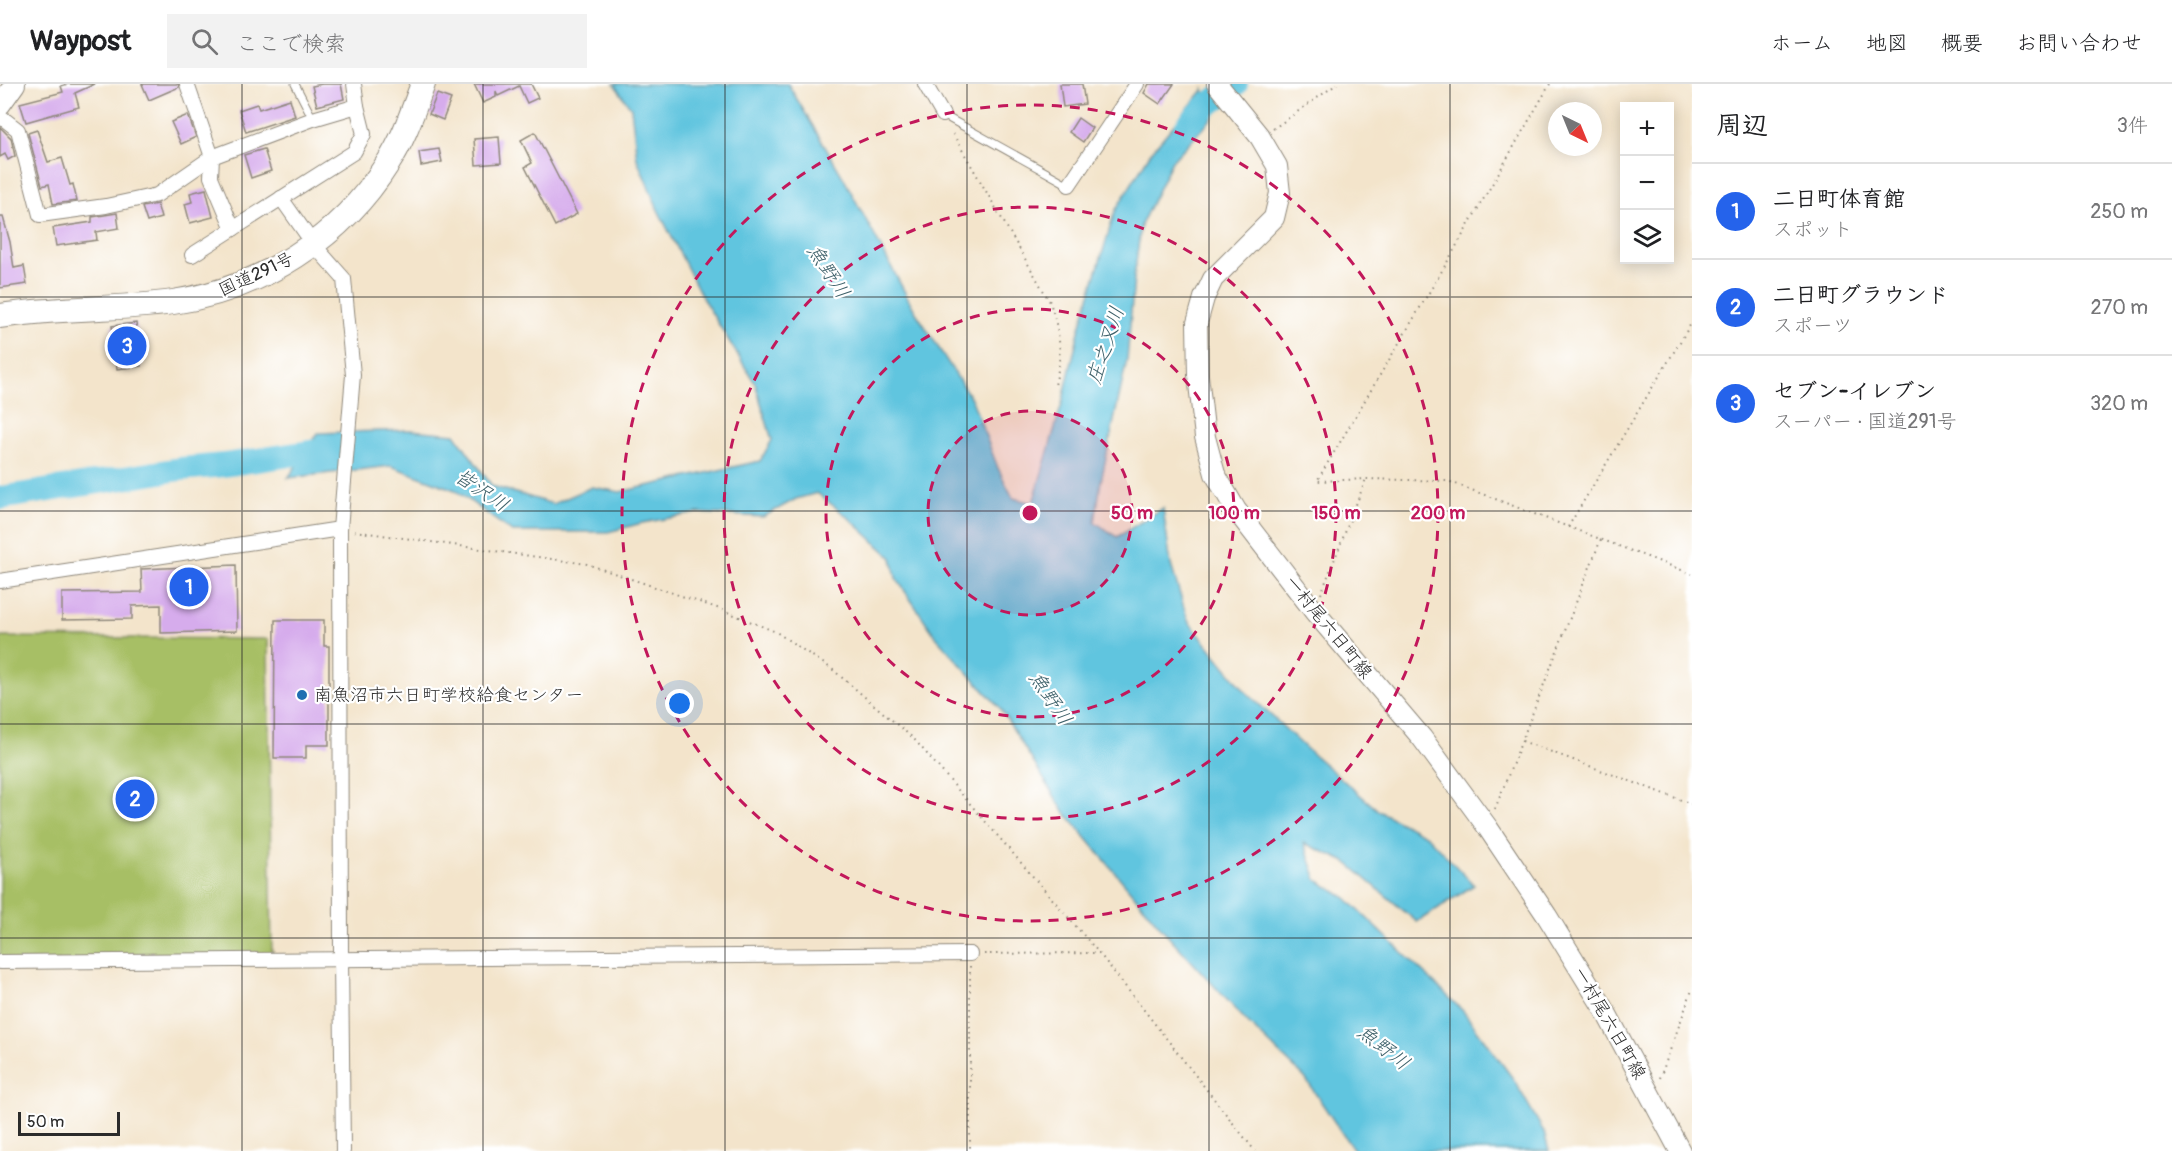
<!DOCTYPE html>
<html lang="ja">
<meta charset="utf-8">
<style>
body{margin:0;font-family:Pangolin,"Klee One",sans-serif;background:#f2f2f2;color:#202124}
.controls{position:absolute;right:18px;top:18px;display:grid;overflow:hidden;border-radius:0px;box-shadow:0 3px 15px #0003}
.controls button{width:54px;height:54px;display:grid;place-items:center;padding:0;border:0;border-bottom:2px solid #e0e0e0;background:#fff;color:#202124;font:30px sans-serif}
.compass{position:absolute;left:1548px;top:18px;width:54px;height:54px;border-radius:50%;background:#fff;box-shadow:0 3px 15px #0003;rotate:137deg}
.scale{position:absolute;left:18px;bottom:15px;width:102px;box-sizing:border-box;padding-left:6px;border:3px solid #2b2b2b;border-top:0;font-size:16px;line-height:21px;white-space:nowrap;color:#2b2b2b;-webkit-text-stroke:4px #fff;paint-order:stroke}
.you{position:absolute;left:680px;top:620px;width:21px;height:21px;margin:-15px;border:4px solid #fff;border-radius:50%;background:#1a73e8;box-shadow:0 0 0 9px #1a73e833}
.badge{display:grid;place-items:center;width:39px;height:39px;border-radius:50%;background:#2563eb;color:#fff;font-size:20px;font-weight:700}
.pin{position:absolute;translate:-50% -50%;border:3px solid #fff;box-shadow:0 2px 6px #0006}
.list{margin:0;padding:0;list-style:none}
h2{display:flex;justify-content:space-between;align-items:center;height:78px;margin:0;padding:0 24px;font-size:26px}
h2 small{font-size:20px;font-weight:400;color:#757577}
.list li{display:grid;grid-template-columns:39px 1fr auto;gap:18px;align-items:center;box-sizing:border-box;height:96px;padding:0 24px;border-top:2px solid #e0e0e0}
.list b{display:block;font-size:22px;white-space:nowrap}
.list p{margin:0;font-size:20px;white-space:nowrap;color:#757577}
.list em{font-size:20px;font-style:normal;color:#757577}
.icon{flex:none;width:33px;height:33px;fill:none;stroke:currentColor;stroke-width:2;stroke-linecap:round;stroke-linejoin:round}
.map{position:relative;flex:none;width:1692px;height:1067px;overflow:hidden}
header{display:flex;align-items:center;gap:36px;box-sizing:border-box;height:84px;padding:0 30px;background:#fff;border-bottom:2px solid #e0e0e0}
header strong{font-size:28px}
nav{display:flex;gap:33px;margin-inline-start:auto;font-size:21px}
.search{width:420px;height:54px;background:#f2f2f2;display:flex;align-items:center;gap:15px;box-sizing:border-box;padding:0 21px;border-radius:0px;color:#757577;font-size:22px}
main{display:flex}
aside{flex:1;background:#fff}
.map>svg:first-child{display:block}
</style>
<header>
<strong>Waypost</strong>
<div class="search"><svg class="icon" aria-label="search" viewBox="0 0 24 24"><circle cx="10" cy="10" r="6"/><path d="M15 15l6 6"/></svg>ここで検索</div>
<nav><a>ホーム</a><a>地図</a><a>概要</a><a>お問い合わせ</a></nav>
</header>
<main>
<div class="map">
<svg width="1692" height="1067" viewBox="0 0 1692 1067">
<rect width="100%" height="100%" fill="#fff"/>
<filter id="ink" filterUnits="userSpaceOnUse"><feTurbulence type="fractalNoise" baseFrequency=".0167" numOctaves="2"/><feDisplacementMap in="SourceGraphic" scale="12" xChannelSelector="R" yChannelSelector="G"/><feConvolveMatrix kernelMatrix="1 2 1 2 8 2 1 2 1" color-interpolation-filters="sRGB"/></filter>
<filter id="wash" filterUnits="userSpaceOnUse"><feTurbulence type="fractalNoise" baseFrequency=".008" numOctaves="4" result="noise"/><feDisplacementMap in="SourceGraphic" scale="24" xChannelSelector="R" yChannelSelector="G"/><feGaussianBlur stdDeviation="1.35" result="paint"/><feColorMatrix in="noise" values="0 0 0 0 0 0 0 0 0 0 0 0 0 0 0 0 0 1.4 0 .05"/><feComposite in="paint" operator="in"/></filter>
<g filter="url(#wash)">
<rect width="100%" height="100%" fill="#f3e4cb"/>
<polygon fill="#a7bf65" stroke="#697548" stroke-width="1.5" points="0,553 268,555 272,875 0,878"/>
<polygon fill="#61c5df" stroke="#467885" stroke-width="1.5" points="614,0 788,0 843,93 915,227 972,316 998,384 1013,414 1033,419 1063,316 1079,247 1115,127 1151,68 1204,5 1212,34 1172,77 1141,141 1134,194 1127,276 1101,397 1095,438 1117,453 1163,424 1171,481 1188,537 1245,607 1309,667 1379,727 1427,752 1474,801 1417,838 1346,778 1304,759 1317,796 1346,814 1463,927 1514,996 1544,1048 1549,1067 1354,1067 1305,994 1250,941 1163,846 1063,726 1000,624 936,553 896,494 892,474 849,434 817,409 796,415 763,433 698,429 642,439 608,448 512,448 455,406 391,382 288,394 318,349 410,346 455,350 492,402 553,420 592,403 620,408 760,377 772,356 755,299 703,215 658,126 637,75 631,24"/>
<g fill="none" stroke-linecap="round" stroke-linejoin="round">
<g stroke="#61c5df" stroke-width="24">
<polyline points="1186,43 1203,25 1236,0"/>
<polyline points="0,414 180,385 224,381 336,364"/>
</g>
</g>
<g id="blocks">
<g fill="#d6acec">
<polygon points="68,0 95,0 75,9 79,23 26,38 20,19 63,8 61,2"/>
<polygon points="142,0 178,0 179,3 149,16"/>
<polygon points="322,0 341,0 344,15 317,22 312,2"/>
<polygon points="474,0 531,0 538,14 527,19 519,2 498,12 496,7 496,13 483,19"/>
<polygon points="1060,0 1082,0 1085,20 1063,23"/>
<polygon points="1149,0 1174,0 1160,20 1144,9"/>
<polygon points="437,10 451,15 443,36 429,30"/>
<polygon points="290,15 295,32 246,48 239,26 257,20 259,25"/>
<polygon points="188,31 196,53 181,60 171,38"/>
<polygon points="1078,34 1092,44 1083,58 1069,48"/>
<polygon points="0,43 11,54 15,72 8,76 5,70 0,73"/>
<polygon points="37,46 48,78 62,74 70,101 73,100 77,117 53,120 49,100 42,102 28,49"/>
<polygon points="535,48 577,130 555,142 525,83 532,79 521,56"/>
<polygon points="499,53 501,79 476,81 474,55"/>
<polygon points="264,65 271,87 251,94 244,71"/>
<polygon points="439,65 442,78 421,82 419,68"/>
<polygon points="206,105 213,133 190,139 185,120 192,118 190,109"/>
<polygon points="157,120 161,134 147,138 142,123"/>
<polygon points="117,129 119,144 96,148 97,156 56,162 53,144 92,138 92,133"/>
<polygon points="0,133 3,133 10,158 14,184 24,182 27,200 0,204"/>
<polygon points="136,239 141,282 117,285 112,242"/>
<polygon points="236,481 237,547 161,549 161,521 132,522 132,535 62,536 62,509 142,508 141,485"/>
<polygon points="275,536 324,536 324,562 329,562 329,661 306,661 306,674 274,674"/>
</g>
</g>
</g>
<g filter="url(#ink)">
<use href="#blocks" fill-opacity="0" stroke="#8f887b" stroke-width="1.5"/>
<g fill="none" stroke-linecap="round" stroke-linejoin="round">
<g stroke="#8f887b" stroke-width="9">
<g id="service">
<polyline points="295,0 313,35"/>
<polyline points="943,31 1069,101"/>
</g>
</g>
<g stroke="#8f887b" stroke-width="16">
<g id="minor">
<polyline points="187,0 212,73 211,93 233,145"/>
<polyline points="925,0 943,31"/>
<polyline points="0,32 18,46 40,131 106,122 157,111 212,73 313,35 357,22"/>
<polyline points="1069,101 1137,0"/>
<polyline points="281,114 314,161 344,195 353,291 340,445 341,874 343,1067"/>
<polyline points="192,171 354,68 364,50 357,22 354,0"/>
<polyline points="0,497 340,445"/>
<polyline points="0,878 970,870"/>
</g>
</g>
<g stroke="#8f887b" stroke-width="22">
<g id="secondary">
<polyline points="1217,0 1260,53 1277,82 1280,109 1274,134 1213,195 1204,214 1197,239 1198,291 1205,353 1215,390 1236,426 1314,527 1422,654 1488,744 1547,832 1603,923 1680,1067"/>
<polyline points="0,21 15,0"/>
</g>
</g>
<g stroke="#8f887b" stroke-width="26">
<path id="trunk" d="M0,232c57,-9 116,-6 173,-14 88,-13 167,-63 215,-139 16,-24 25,-53 35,-79"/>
</g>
<g stroke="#8f887b" stroke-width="2" stroke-dasharray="1.5 4.5" stroke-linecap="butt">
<polyline points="1550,0 1446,180 1317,397 1366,395 1448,397 1692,490"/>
<polyline points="1273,45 1337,0"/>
<path d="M953,50l97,168c10,33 13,49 5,83"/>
<polyline points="1568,443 1692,238"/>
<polyline points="354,447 587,480 720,525 776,548 832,585 914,655 1099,869 1255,1067"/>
<polyline points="1321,510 1366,395"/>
<polyline points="1522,657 1692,720"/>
<polyline points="1495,725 1601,455"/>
<polyline points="984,870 1099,869"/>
<polyline points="970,882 970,1067"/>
<polyline points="1660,994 1692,906"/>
</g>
<use href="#service" stroke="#fff" stroke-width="7"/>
<use href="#minor" stroke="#fff" stroke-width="14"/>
<use href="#secondary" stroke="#fff" stroke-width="20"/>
<use href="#trunk" stroke="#fff" stroke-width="24"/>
</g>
</g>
<path fill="none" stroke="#2b2b2b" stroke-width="1.5" stroke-opacity="0.55" d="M242,0v1067M483,0v1067M725,0v1067M967,0v1067M1209,0v1067M1450,0v1067M0,213h1692M0,427h1692M0,640h1692M0,854h1692"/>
<circle cx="1030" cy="429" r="102" fill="#c2185b" fill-opacity=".12"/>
<g fill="none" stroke="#c2185b" stroke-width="3" stroke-dasharray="10 8">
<circle cx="1030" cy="429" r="102"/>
<circle cx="1030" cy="429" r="204"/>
<circle cx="1030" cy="429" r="306"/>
<circle cx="1030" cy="429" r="408"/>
</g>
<circle fill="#1f6fb2" stroke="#fff" stroke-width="2" cx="302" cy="611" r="6"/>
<g text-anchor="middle" stroke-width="4.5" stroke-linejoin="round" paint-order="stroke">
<g font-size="18" fill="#2b2b2b" stroke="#fff">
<text transform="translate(256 190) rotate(-25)" y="6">国道291号</text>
<text transform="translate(1329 543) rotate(51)" y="6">一村尾六日町線</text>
<text transform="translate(1610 939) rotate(60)" y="6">一村尾六日町線</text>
</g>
<g font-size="18" fill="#2b2b2b" stroke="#fff" text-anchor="start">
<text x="314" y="617">南魚沼市六日町学校給食センター</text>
</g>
<g font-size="20" font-style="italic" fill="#3e616a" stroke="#fff">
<text transform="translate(829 187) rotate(57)" y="7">魚野川</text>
<text transform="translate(1105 261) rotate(-72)" y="7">庄之又川</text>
<text transform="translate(482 406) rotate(34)" y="7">皆沢川</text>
<text transform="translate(1051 614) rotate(56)" y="7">魚野川</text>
<text transform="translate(1384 963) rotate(38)" y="7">魚野川</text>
</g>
</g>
<circle cx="1030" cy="429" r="9" fill="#c2185b" stroke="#fff" stroke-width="3"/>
<g font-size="18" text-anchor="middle" font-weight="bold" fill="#c2185b" stroke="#fff" stroke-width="4.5" stroke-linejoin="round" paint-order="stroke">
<text x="1132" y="435">50 m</text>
<text x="1234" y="435">100 m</text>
<text x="1336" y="435">150 m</text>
<text x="1438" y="435">200 m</text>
</g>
</svg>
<div class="controls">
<button>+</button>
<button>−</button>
<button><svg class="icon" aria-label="layers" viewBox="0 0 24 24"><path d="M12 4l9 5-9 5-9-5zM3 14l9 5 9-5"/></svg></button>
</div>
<svg class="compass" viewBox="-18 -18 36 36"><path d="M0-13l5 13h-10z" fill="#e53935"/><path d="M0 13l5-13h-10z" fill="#757577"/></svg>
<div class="scale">50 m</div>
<div class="you"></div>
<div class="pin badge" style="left:189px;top:503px">1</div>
<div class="pin badge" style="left:135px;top:715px">2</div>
<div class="pin badge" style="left:127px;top:262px">3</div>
</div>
<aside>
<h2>周辺<small>3件</small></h2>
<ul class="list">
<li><span class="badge">1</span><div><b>二日町体育館</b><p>スポット</p></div><em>250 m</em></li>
<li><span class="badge">2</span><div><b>二日町グラウンド</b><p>スポーツ</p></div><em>270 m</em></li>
<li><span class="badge">3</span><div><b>セブン-イレブン</b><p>スーパー · 国道291号</p></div><em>320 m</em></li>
</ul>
</aside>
</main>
